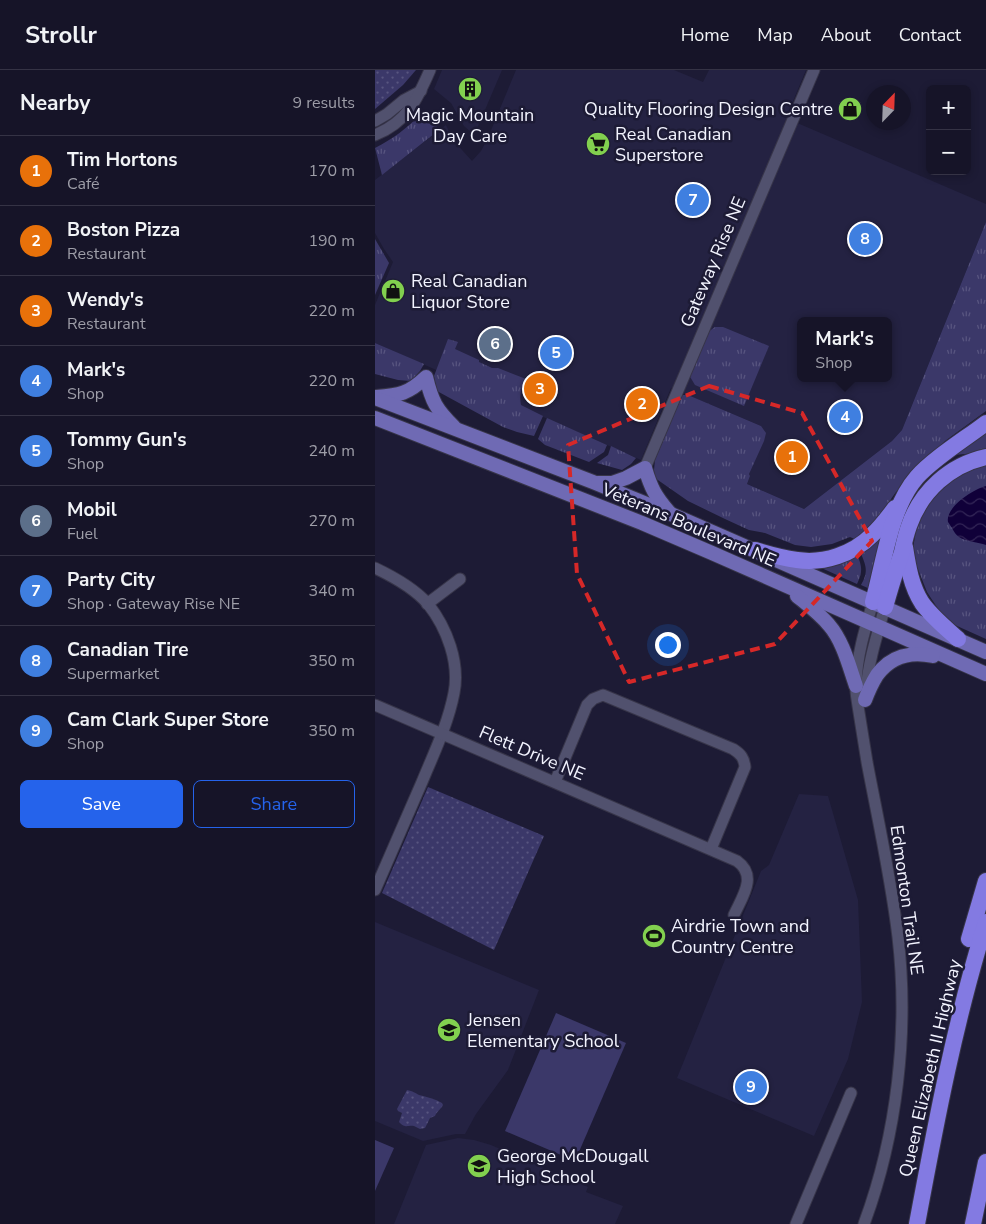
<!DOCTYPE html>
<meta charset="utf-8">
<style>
body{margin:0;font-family:"Nunito Sans",sans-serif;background:#1f1d30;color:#f1f3f6}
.controls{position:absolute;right:15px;top:15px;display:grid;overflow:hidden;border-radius:8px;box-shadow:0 2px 8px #0003}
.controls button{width:45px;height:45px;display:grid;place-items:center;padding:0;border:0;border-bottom:1px solid #353345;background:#161428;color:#f1f3f6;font:25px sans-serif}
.compass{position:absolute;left:491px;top:15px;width:45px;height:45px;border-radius:50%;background:#161428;box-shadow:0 2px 8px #0003;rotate:23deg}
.you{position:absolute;left:292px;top:574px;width:18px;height:18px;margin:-12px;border:4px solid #fff;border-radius:50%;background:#1a73e8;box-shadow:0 0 0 8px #1a73e833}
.badge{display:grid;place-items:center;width:32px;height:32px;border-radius:50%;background:#2563eb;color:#fff;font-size:16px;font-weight:700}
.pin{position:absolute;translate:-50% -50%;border:2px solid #fff;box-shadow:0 1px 5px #0006}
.popup{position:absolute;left:422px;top:247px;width:95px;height:65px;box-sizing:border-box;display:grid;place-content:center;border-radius:8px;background:#161428;filter:drop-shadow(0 1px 4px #0005);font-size:16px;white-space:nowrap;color:#9e9ea8}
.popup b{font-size:19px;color:#f1f3f6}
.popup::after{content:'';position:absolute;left:50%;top:100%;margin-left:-10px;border:10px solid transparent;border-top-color:#161428}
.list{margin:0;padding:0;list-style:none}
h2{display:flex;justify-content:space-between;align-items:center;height:65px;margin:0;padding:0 20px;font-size:21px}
h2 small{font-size:16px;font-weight:400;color:#9e9ea8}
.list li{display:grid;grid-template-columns:32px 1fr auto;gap:15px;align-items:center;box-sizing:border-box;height:70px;padding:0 20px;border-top:1px solid #353345}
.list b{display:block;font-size:19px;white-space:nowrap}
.list p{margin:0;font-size:16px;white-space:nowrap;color:#9e9ea8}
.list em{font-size:16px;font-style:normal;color:#9e9ea8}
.actions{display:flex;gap:10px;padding:15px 20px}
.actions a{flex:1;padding:11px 0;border:1px solid #2563eb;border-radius:8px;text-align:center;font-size:18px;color:#2563eb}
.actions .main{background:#2563eb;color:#fff}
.map{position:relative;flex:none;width:611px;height:1154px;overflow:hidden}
header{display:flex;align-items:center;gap:30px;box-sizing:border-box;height:70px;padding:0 25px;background:#161428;border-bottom:1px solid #353345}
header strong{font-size:24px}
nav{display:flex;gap:28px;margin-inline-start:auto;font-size:18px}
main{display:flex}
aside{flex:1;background:#161428}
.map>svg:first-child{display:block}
</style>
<header>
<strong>Strollr</strong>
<nav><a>Home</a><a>Map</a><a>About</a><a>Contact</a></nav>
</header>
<main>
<aside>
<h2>Nearby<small>9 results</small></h2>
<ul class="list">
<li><span class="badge" style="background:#e8710a">1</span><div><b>Tim Hortons</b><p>Café</p></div><em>170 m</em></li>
<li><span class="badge" style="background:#e8710a">2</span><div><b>Boston Pizza</b><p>Restaurant</p></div><em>190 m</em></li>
<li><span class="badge" style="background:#e8710a">3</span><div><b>Wendy's</b><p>Restaurant</p></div><em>220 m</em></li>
<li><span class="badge" style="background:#3f7fe0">4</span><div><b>Mark's</b><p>Shop</p></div><em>220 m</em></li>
<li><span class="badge" style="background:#3f7fe0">5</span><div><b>Tommy Gun's</b><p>Shop</p></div><em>240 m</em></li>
<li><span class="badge" style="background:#5c6f8a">6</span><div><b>Mobil</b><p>Fuel</p></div><em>270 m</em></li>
<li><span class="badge" style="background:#3f7fe0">7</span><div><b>Party City</b><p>Shop · Gateway Rise NE</p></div><em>340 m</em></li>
<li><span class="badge" style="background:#3f7fe0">8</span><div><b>Canadian Tire</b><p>Supermarket</p></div><em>350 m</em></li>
<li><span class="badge" style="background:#3f7fe0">9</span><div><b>Cam Clark Super Store</b><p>Shop</p></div><em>350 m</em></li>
</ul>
<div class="actions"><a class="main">Save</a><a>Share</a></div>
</aside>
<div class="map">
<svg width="611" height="1154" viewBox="0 0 611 1154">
<defs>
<pattern id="grass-tufts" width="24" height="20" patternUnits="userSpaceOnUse" patternTransform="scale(1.25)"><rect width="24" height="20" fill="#3b3869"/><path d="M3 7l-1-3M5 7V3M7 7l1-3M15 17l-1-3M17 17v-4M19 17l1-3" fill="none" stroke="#585580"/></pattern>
<pattern id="park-dots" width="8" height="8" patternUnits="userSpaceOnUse" patternTransform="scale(1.25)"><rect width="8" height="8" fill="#3b3869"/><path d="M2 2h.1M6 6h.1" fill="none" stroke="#585580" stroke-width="1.8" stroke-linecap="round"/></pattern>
<pattern id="water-waves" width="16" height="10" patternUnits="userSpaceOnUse" patternTransform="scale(1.25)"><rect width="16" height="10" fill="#100039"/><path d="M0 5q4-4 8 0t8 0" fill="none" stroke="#332657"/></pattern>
</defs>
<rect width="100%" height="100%" fill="#1d1b35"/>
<g fill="#242242" fill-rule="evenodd">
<polygon points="67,0 127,0 101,61 97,63 89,56 76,33 59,19"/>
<path d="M141,0h158l29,12 6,-12h97l-17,41 -2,2 -6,3 205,88v18l-84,208 -10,11 -88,68 -57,-25 3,-8 -1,-2 12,-48 -90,-38 -30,72 -266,-117v-38l18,-43 -9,-13 -9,-16v-53l71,-55 7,15 19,21 9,-10 6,-11zM426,251h88v57h-88z"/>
<polygon points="424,724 453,726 483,830 487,932 473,989 439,1066 302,1008 386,801 394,795"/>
<polygon points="0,852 164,920 133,1000 101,1044 90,1064 81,1064 48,1071 0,1051"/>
<polygon points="83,1068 99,1070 116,1075 213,1117 211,1122 248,1136 240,1154 19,1154 51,1075"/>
</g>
<g fill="url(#grass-tufts)">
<path d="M46,44l12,6 6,10 -57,45 -7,-27c18,-9 32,-20 46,-34z"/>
<polygon points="611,152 611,341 570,371 521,422 498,454 482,470 475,467 457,474 436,477 420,475 390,463 374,460 350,449 313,431 280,408 279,400 280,390 307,325 313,325 386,356 391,363 389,371 374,404 375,406 372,414 429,439 517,371 527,360"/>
<polygon points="0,169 14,193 0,225"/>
<polygon points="340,257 348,257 394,276 369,336 320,315 314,305 333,262"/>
<path d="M73,269l10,3 -3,7 24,11v2l13,6h6l28,11c-5,9 -7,16 -5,26l22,11 -9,20 -17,-4 -14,-5 -66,-36 -3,-15z"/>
<polygon points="0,273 49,294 45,301 36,311 23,310 0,304"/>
<polygon points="172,348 232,375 229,382 214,392 170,375 163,369"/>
<polygon points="611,362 611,382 579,385"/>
<polygon points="236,376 261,388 256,394 247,400 222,393 233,385"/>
<polygon points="611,394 611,569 571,551 552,522 537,484 541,461 549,438 585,400"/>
<path d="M509,462l-14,57 -9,-4c8,-14 5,-19 -1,-34z"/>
<path d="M482,484c5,13 6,17 0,30l-40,-18z"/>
</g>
<g fill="url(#park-dots)">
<polygon points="0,0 41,0 28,15 0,39"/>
<polygon points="53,717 169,766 119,880 7,823"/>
<path d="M32,1020c6,1 8,3 12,5 8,2 16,4 23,8l1,2c-2,4 -6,6 -8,11l-5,2 -5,10 -5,1c-2,-1 -4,-2 -6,-3 -7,-1 -8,3 -15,-4l3,-9 -4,-2 -1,-2z"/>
</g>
<g fill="#3b3869">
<polygon points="181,943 251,973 200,1091 130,1061"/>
<polygon points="0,1070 19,1078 0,1121"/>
</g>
<path fill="url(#water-waves)" d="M611,416v59c-8,-3 -19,-3 -27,-8 -3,-2 -5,-5 -7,-9 -1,-1 -3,-5 -4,-6 -3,-15 26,-33 38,-36z"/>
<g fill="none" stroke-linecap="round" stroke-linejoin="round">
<g stroke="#373549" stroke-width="13">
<g id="minor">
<polyline points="0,51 12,44 29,30 46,21"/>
<path d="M0,65c32,-13 42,-35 55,-65"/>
<polyline points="270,398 439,0"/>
<path d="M0,498c19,9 39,20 53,36 19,24 32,59 26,89 -6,31 -20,60 -32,89 -16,36 -31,72 -47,108"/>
<polyline points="52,534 85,509"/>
<path d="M491,621c2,-28 11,-56 19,-84"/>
<path d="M0,635l362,156c21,15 5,36 -3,54"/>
<path d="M180,712l32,-77 6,-6 10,-4 130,54c8,5 11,9 12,18l-34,82"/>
<polyline points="421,1154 476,1023"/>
<path d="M489,1154c33,-89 45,-192 34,-287 -7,-59 -20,-117 -31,-175 -3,-19 -6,-38 -9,-56 -1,-8 -3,-16 -2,-23 1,-28 9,-54 17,-81"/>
</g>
</g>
<g stroke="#373549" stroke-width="16">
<g id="major">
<path d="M1,327c24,-2 32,-3 50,-20 6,25 10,32 28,50"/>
<polyline points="0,328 218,412 296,444 611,582"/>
<polyline points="0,348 267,453 337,483 611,604"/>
<path d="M223,413h14l14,-5 19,-10c6,20 10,28 24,44"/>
<path d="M422,526c11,9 23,18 32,29 14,16 20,41 27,61"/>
<path d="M490,630c3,-8 7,-17 12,-25 14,-19 34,-24 56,-19"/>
</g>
</g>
<g stroke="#373549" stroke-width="18">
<g id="highway">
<path d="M530,477c3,19 6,39 17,56 10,14 24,25 36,36"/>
<path d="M380,480c13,4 28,8 42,10 27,4 56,-6 75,-25 9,-8 16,-18 23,-27"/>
<path d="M498,532c11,-39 17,-94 44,-125 17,-19 48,-38 69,-54"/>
<path d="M510,537c5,-18 11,-37 17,-55 2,-9 4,-18 7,-26 12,-35 41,-61 77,-69"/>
<polyline points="594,869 611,811"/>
<path d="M542,1154c19,-102 38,-203 69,-302"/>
<polyline points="598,1154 611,1092"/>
</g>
</g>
<use href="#minor" stroke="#51516e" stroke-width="11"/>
<use href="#major" stroke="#6f6ab4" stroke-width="14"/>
<use href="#highway" stroke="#837ae2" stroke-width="16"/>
</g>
<path fill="none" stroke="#d62828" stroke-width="4" stroke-dasharray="10 6" stroke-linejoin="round" d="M334,316l93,27 70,128 -97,103 -146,38 -52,-108 -9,-129z"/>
<defs>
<g id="building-disc" transform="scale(1.25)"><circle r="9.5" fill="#82d04f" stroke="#1d1b35"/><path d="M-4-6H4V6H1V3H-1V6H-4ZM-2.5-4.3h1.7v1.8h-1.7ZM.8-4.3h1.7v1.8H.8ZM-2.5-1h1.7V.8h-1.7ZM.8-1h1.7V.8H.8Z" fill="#111"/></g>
<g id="shop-disc" transform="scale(1.25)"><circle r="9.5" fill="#82d04f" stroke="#1d1b35"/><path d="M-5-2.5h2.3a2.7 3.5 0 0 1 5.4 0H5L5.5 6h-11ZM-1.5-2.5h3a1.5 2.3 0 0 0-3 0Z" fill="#111"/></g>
<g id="supermarket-disc" transform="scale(1.25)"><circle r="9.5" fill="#82d04f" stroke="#1d1b35"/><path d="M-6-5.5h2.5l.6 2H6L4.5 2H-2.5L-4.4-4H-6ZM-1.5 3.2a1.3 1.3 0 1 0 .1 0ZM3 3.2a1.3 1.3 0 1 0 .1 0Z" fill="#111"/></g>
<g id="stadium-disc" transform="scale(1.25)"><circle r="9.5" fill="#82d04f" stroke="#1d1b35"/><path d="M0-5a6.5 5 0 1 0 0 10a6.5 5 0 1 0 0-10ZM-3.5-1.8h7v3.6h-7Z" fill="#111"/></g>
<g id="school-disc" transform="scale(1.25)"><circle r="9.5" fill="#82d04f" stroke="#1d1b35"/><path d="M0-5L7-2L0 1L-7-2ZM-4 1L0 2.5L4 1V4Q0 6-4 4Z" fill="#111"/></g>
</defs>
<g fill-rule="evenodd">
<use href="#building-disc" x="95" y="19"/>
<use href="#shop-disc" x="475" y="39"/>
<use href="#supermarket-disc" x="223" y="74"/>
<use href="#shop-disc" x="18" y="221"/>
<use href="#stadium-disc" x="279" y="866"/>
<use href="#school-disc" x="74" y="960"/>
<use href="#school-disc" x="104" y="1096"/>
</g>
<g text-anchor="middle" stroke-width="5" stroke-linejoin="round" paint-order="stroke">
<g font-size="18" fill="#f3f4ff" stroke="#1d1b35" text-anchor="start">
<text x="458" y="45" text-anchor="end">Quality Flooring Design Centre</text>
<text x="95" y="51" text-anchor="middle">Magic Mountain<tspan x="95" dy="21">Day Care</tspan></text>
<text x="240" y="70">Real Canadian<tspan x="240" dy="21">Superstore</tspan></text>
<text x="36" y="217">Real Canadian<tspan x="36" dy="21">Liquor Store</tspan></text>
<text x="296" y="862">Airdrie Town and<tspan x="296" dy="21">Country Centre</tspan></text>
<text x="92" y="956">Jensen<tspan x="92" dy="21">Elementary School</tspan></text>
<text x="122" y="1092">George McDougall<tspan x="122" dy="21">High School</tspan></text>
</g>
<g font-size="18" fill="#f3f4ff" stroke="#1d1b35">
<text transform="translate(338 192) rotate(-67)" y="6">Gateway Rise NE</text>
<text transform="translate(314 455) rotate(23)" y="6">Veterans Boulevard NE</text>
<text transform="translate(157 683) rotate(23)" y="6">Flett Drive NE</text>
<text transform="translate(532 830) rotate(82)" y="6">Edmonton Trail NE</text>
<text transform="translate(555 998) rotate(-77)" y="6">Queen Elizabeth II Highway</text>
</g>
</g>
</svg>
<div class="controls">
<button>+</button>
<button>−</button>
</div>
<svg class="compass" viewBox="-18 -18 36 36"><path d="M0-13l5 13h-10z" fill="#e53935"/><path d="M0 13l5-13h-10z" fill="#9e9ea8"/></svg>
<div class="you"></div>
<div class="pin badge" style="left:417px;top:387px;background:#e8710a">1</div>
<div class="pin badge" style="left:267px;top:334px;background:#e8710a">2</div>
<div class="pin badge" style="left:165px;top:319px;background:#e8710a">3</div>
<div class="pin badge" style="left:470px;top:347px;background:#3f7fe0">4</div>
<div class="popup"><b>Mark's</b>Shop</div>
<div class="pin badge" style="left:181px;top:283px;background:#3f7fe0">5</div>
<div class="pin badge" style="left:120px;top:274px;background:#5c6f8a">6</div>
<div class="pin badge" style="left:318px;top:130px;background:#3f7fe0">7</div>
<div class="pin badge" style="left:490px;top:169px;background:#3f7fe0">8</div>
<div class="pin badge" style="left:376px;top:1017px;background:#3f7fe0">9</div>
</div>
</main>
